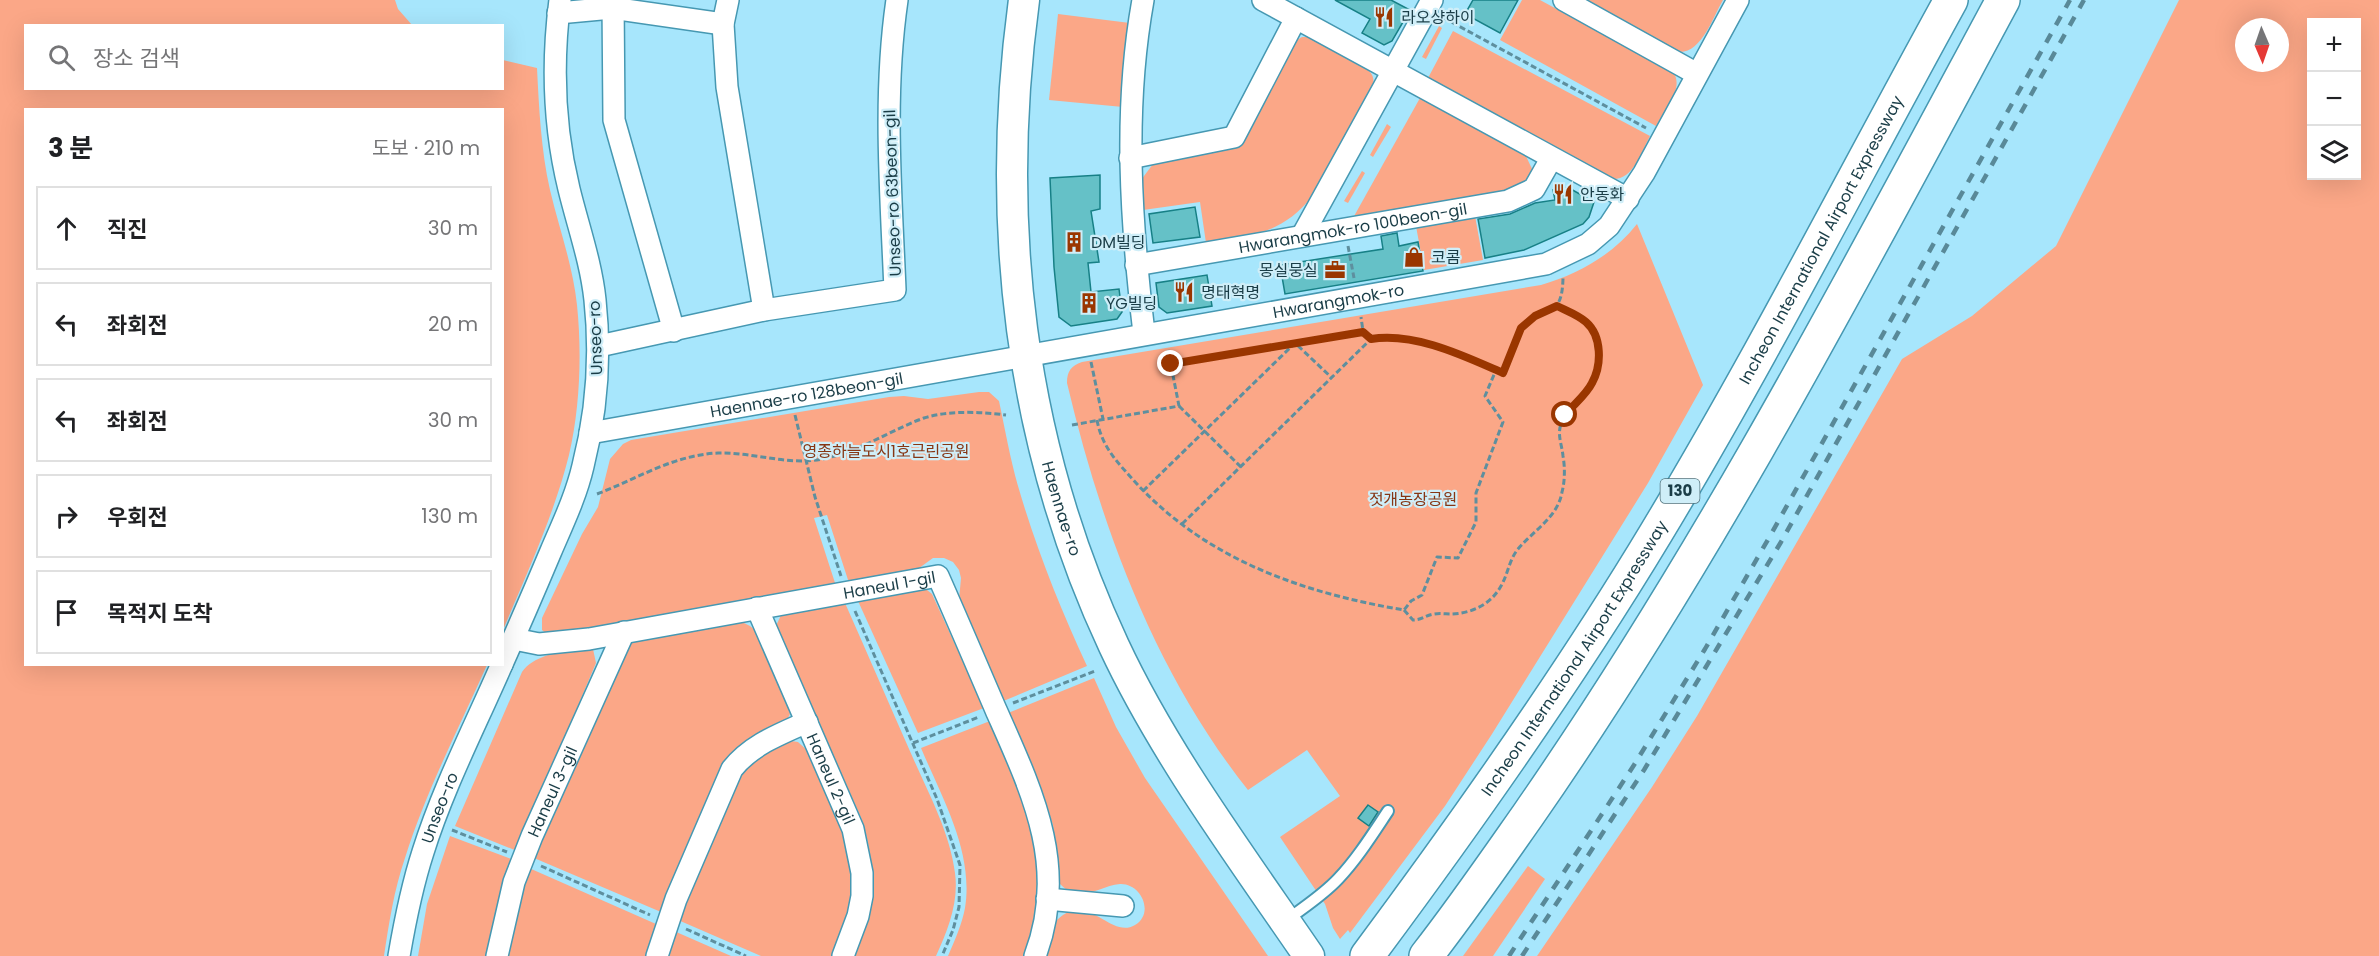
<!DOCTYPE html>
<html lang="ko">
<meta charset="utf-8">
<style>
body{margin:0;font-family:Poppins,"Noto Sans KR",sans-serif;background:#f6f6f6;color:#202124}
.controls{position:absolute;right:18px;top:18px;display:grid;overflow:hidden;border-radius:0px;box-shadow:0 6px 24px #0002}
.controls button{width:54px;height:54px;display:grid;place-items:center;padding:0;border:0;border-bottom:2px solid #e0e0e0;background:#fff;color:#202124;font:30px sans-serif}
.compass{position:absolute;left:2235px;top:18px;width:54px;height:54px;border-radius:50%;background:#fff;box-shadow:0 6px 24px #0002;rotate:178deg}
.stop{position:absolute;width:18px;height:18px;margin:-14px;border:4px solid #9a3600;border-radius:50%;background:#fff}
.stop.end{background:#9a3600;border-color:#fff;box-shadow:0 2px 6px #0008}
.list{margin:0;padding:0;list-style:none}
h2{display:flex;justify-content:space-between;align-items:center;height:78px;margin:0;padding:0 24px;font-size:26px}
h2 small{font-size:20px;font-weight:400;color:#757577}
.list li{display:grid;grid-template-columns:39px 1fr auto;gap:18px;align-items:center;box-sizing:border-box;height:84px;margin:0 12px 12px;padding:0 12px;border:2px solid #e0e0e0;border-radius:0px}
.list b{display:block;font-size:22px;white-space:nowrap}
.list em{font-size:20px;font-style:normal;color:#757577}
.icon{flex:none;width:33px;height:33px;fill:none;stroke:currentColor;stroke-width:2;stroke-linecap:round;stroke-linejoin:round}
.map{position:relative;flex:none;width:2379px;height:956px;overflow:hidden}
.search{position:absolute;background:#fff;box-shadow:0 6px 24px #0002;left:24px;top:24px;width:480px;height:66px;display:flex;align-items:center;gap:15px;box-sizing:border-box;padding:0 21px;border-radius:0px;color:#757577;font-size:22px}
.panel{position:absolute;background:#fff;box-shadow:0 6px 24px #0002;left:24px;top:108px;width:480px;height:558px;border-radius:0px}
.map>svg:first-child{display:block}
</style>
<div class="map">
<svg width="2379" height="956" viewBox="0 0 2379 956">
<rect width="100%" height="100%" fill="#a7e6fc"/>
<g fill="#fba787" fill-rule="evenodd">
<path d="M0,0h395l3,9 14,16 -386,1v62h476l1,-28 34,8c2,40 4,82 13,122 9,38 23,76 27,115 5,48 3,103 -8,150 -15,60 -42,118 -66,175l-1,-520h-476v554l461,1c-28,63 -61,126 -82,193 -11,32 -16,65 -21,98h-384z"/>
<path d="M1522,0h18l133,72c12,16 -9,39 -17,54l-156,-86z"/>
<path d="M1583,0h140c-10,17 -21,52 -43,52z"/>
<path d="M2179,0h200v956h-842l115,-169 45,-71 205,-357 70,-43 84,-70zM2312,22h44v154h-44zM2244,27h36v36h-36z"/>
<polygon points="1058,14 1130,23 1123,107 1049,100"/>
<polygon points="1439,26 1442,28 1426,59 1422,57"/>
<path d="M1453,31l197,105c-9,17 -17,45 -39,43l-183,-101z"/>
<path d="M1302,37h7l60,34c5,5 5,9 4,17l-60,107c-29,38 -62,42 -107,48l-6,-41 -57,8 -2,-30 12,-16 83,-17 59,-106z"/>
<polygon points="1420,98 1525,154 1533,171 1528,182 1516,189 1353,218"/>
<polygon points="1387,124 1391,127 1373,157 1370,155"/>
<polygon points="1362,171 1365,173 1348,203 1344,201"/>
<polygon points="1475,216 1483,260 1424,270 1416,226"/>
<path d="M1637,224l66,161 -55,98 -156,251 -47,72 -95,127 -2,-3 -8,9 -7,-11 -8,-24 -45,-67 60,-41 -33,-46 -59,40c-93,-117 -147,-263 -181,-407 0,-12 4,-17 15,-21l459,-77c37,-11 72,-30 96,-61z"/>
<path d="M979,392h10l10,9c6,28 11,57 19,85 18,62 42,122 69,180l-86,36 -42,-102 2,-22 -2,-8 -6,-8 -9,-4h-11l-18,13 -66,12 -22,-68 -13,3 22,68 -271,49 -18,-1 -5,-4v-12l40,-84 16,-27 12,-48 13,-15 8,-4 258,-43 15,-1 24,3z"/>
<polygon points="920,589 927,590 932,594 984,708 918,733 858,601"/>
<path d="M845,603c23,52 45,103 68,155 16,36 37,75 42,115 4,29 -7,57 -19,83h-81c19,-44 22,-90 7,-136l-86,-194 5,-11z"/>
<path d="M742,622l8,4 6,5 33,76 1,7 -3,6c-25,12 -49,22 -64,47l-62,145 -127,-54 93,-209 6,-8z"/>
<path d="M575,647l18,2 3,14 -79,188 -62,-25 67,-154c11,-16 35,-19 53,-25z"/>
<path d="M1094,678l22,49 29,51 123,178h-224c3,-10 5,-22 9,-31 2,-4 6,-7 10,-10 28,-19 49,24 72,10 20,-12 6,-42 -15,-41 -22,2 -39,21 -60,0l-7,-59 -12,-37 -33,-75z"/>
<path d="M990,721c35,78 67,149 34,235h-76c7,-16 14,-32 17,-48 9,-56 -23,-110 -44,-160z"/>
<path d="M791,741l7,1 11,10c17,41 48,90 43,137 -2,23 -11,45 -20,67h-71l-83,-36 64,-146c13,-17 29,-24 49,-33z"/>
<polygon points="450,836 514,860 488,956 418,956 427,904"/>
<polygon points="1528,866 1545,879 1493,956 1463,956"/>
<polygon points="529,868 656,924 646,956 507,956 519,898"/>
<polygon points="674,931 731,956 665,956"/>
</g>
<g fill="#65c1c7" stroke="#178086" stroke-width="1.5">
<polygon points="1335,0 1391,0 1410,10 1392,41 1384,45 1362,33 1370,19"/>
<polygon points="1473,0 1518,0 1500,33 1465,14"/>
<polygon points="1100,175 1100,209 1091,211 1099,262 1088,263 1091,292 1119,289 1122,312 1117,319 1071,326 1059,317 1054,267 1050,178"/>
<polygon points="1569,188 1594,202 1589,217 1583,224 1524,250 1485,258 1478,219 1510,214 1535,203 1555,200 1553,190"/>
<polygon points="1195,207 1200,237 1153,243 1149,214"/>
<polygon points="1397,233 1399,246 1418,242 1423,271 1285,294 1280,265 1383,249 1381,236"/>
<polygon points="1207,275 1212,306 1167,313 1159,307 1156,283"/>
<polygon points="1368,805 1378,812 1369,826 1358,818"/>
</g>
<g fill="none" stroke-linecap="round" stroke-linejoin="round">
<g stroke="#4698b2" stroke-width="14">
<path id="lane" d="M1287,920c17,-13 36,-25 51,-41 19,-20 34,-44 50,-68"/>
</g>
<g stroke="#4698b2" stroke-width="24">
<g id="street">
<polyline points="613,0 614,120 674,331"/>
<polyline points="728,0 723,24 727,87 764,310"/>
<path d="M1143,0c-20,111 -12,223 1,333"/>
<polyline points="1263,0 1628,199"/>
<polyline points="1564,0 1697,74"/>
<polyline points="558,13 612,8 723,24"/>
<polyline points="1130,158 1234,137 1296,18"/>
<polyline points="1302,236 1432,0"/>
<path id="s1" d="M1136,265l372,-64 26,-12 17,-30"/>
<path d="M599,346l165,-36 131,-20c-4,-97 -12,-194 2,-290"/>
<path id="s2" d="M590,433l956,-169 42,-20 21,-18 35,-53 94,-173"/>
<path id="s3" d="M757,608l96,221 9,44v23l-4,20 -15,40"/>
<path id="s4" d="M514,639l25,5 50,-5 349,-63c20,45 39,90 58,134 36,81 73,157 39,246"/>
<path d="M502,664c17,-38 33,-75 49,-113 12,-28 25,-55 32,-85 14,-55 18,-110 12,-166 -4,-38 -17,-74 -26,-111 -15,-61 -17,-127 -9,-189"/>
<polyline points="1047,899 1123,906"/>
<path id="s5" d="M399,956c6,-35 13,-70 24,-104 20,-64 52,-126 79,-188"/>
<path id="s6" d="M497,956l17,-74 18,-46 92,-204"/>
<path d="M657,956l19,-57 56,-130c19,-24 46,-34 75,-47"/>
</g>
</g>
<g stroke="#4698b2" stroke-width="33">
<g id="secondary">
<path id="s7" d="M1024,0c-30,221 -5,443 90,646 50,107 128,212 195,310"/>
</g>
</g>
<g stroke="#4698b2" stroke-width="36">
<g id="highway">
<path id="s8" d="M1367,956c102,-137 201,-277 289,-423 105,-174 197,-355 295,-533"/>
<path d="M1426,956c36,-46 69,-94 102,-141 180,-259 326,-538 475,-815"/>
</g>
</g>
<g stroke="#5e8f9e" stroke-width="3" stroke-dasharray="6 3" stroke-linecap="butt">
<polyline points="1444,18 1646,128"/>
<polyline points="1348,246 1354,278"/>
<path d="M1371,339c44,-8 93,17 132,34 5,-15 9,-33 18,-45 20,-27 41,-3 42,-50"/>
<polyline points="1091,362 1103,419"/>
<polyline points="1171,364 1363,331 1361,317"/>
<polyline points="1179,406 1241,467"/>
<polyline points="795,415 815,497 841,576"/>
<path d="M1097,420c5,28 22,44 40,64 72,77 167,109 267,126l7,-9 11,-6 15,-38 21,1 18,-36v-29l27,-71 -18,-26 11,-26"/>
<polyline points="1072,425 1179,406 1168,350"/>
<polyline points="1143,491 1295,343 1332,378"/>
<path d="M597,494c40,-15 76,-39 121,-41 37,-1 72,14 109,5 35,-8 64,-28 97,-40 26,-8 56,-6 82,-3"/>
<polyline points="1182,524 1371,339 1363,331"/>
<path d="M1404,610l9,10c9,0 13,-5 21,-6 6,-1 12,0 18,0 21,-1 39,-10 49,-28 7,-12 8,-26 17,-37 16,-19 40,-32 44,-57 3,-11 3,-25 1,-36 -1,-11 -6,-21 -2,-32 5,-14 16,-20 24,-32 14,-19 22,-53 0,-70 -8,-7 -18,-11 -28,-16"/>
<polyline points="855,611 937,799 960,865 959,907 953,930 942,956"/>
<polyline points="1013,703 1095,671"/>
<polyline points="913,743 979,717"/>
<polyline points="452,830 507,852"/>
<polyline points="541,866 650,915"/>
<polyline points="686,929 746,956"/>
</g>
<use href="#lane" stroke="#fff" stroke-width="10"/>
<use href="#street" stroke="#fff" stroke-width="21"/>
<use href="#secondary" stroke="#fff" stroke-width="30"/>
<use href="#highway" stroke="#fff" stroke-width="33"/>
<g stroke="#598998" stroke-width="4.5" stroke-dasharray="10 10" stroke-linecap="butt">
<polyline points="1509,956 1634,765 1705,649 1770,536 2070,0"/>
<polyline points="1522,956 1644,770 1781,542 2084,0"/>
</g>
</g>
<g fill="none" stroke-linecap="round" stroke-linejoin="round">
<path stroke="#9a3600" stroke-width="8" d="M1171,364l192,-32 8,7c44,-7 93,17 132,34l18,-45 14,-12 22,-10c10,5 21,9 29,16 16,14 16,43 6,61 -6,12 -18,21 -27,32"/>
</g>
<defs>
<g id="restaurant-bare" transform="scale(1.62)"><path d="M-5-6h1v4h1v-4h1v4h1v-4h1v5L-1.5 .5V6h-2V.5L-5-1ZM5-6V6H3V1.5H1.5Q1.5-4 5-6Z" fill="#9a3600" stroke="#cfeef8" stroke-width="2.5" paint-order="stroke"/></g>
<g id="building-bare" transform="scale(1.62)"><path d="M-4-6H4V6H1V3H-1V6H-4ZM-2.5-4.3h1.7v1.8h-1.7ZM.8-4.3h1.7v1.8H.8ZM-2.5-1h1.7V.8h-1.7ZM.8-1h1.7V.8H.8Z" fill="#9a3600" stroke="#cfeef8" stroke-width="2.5" paint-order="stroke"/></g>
<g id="shop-bare" transform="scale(1.62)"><path d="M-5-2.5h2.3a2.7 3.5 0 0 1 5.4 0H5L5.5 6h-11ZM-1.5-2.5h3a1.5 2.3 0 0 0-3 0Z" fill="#9a3600" stroke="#cfeef8" stroke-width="2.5" paint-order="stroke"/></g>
<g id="office-bare" transform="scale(1.62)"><path d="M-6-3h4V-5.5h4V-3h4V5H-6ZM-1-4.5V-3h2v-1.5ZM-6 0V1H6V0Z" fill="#9a3600" stroke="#cfeef8" stroke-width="2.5" paint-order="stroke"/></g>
</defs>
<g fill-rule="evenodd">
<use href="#restaurant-bare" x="1384" y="17"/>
<use href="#restaurant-bare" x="1563" y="194"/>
<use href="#building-bare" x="1074" y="242"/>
<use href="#shop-bare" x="1414" y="257"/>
<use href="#office-bare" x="1335" y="270"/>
<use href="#restaurant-bare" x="1184" y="292"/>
<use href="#building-bare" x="1089" y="303"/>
</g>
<g text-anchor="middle" stroke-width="4.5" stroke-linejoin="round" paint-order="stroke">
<rect fill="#cfeef8" stroke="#50727c" stroke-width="1.5" x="1660.5" y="479" width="39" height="24" rx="4.5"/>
<g font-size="15" font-weight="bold" fill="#1a3d47">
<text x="1680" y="496">130</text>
</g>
<g font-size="16" fill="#1a3d47" stroke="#cfeef8" text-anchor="start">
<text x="1401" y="23">라오샹하이</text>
<text x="1580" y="200">안동화</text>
<text x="1091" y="248">DM빌딩</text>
<text x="1431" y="263">코콤</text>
<text x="1318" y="276" text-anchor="end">몽실뭉실</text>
<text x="1201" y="298">명태혁명</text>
<text x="1106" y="309">YG빌딩</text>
</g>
<g font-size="16" fill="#1a3d47" stroke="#cfeef8">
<text transform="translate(892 193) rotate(-92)" y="6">Unseo-ro 63beon-gil</text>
<text dy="6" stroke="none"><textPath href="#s1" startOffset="220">Hwarangmok-ro 100beon-gil</textPath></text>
<text dy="6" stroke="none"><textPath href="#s8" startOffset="849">Incheon International Airport Expressway</textPath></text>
<text dy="6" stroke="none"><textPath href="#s2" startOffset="760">Hwarangmok-ro</textPath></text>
<text transform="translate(595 338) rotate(-92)" y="6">Unseo-ro</text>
<text dy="6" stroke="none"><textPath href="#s2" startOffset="220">Haennae-ro 128beon-gil</textPath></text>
<text dy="6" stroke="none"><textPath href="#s7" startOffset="514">Haennae-ro</textPath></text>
<text dy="6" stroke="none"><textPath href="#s4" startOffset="381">Haneul 1-gil</textPath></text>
<text dy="6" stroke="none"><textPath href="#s8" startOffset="363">Incheon International Airport Expressway</textPath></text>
<text dy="6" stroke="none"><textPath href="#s3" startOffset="186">Haneul 2-gil</textPath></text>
<text dy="6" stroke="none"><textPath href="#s6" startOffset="174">Haneul 3-gil</textPath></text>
<text dy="6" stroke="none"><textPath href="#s5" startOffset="154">Unseo-ro</textPath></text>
</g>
<g font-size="16" fill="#863614" stroke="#cfeef8">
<text x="886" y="457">영종하늘도시1호근린공원</text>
<text x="1413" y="505">젓개농장공원</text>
</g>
</g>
</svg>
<div class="controls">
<button>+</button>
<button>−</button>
<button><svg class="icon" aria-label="layers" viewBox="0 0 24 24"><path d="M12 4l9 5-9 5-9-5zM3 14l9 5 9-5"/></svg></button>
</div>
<svg class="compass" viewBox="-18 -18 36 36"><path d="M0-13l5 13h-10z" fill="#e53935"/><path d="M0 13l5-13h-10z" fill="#757577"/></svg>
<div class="stop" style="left:1565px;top:415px"></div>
<div class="stop end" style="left:1171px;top:364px"></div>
<div class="search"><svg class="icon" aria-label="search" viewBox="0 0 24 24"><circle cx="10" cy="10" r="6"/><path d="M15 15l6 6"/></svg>장소 검색</div>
<section class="panel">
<h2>3 분<small>도보 · 210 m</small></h2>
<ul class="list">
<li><svg class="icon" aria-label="ahead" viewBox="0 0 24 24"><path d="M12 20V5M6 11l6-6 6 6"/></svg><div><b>직진</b></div><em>30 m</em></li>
<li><svg class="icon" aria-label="left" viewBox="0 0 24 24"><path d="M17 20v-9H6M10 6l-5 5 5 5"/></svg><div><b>좌회전</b></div><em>20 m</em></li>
<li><svg class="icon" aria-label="left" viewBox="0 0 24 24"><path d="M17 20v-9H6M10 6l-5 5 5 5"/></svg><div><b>좌회전</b></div><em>30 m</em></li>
<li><svg class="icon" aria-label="right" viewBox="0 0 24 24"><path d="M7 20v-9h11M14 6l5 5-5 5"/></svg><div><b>우회전</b></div><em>130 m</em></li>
<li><svg class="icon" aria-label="arrive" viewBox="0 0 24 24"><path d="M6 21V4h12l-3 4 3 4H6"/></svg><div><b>목적지 도착</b></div></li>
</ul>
</section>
</div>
